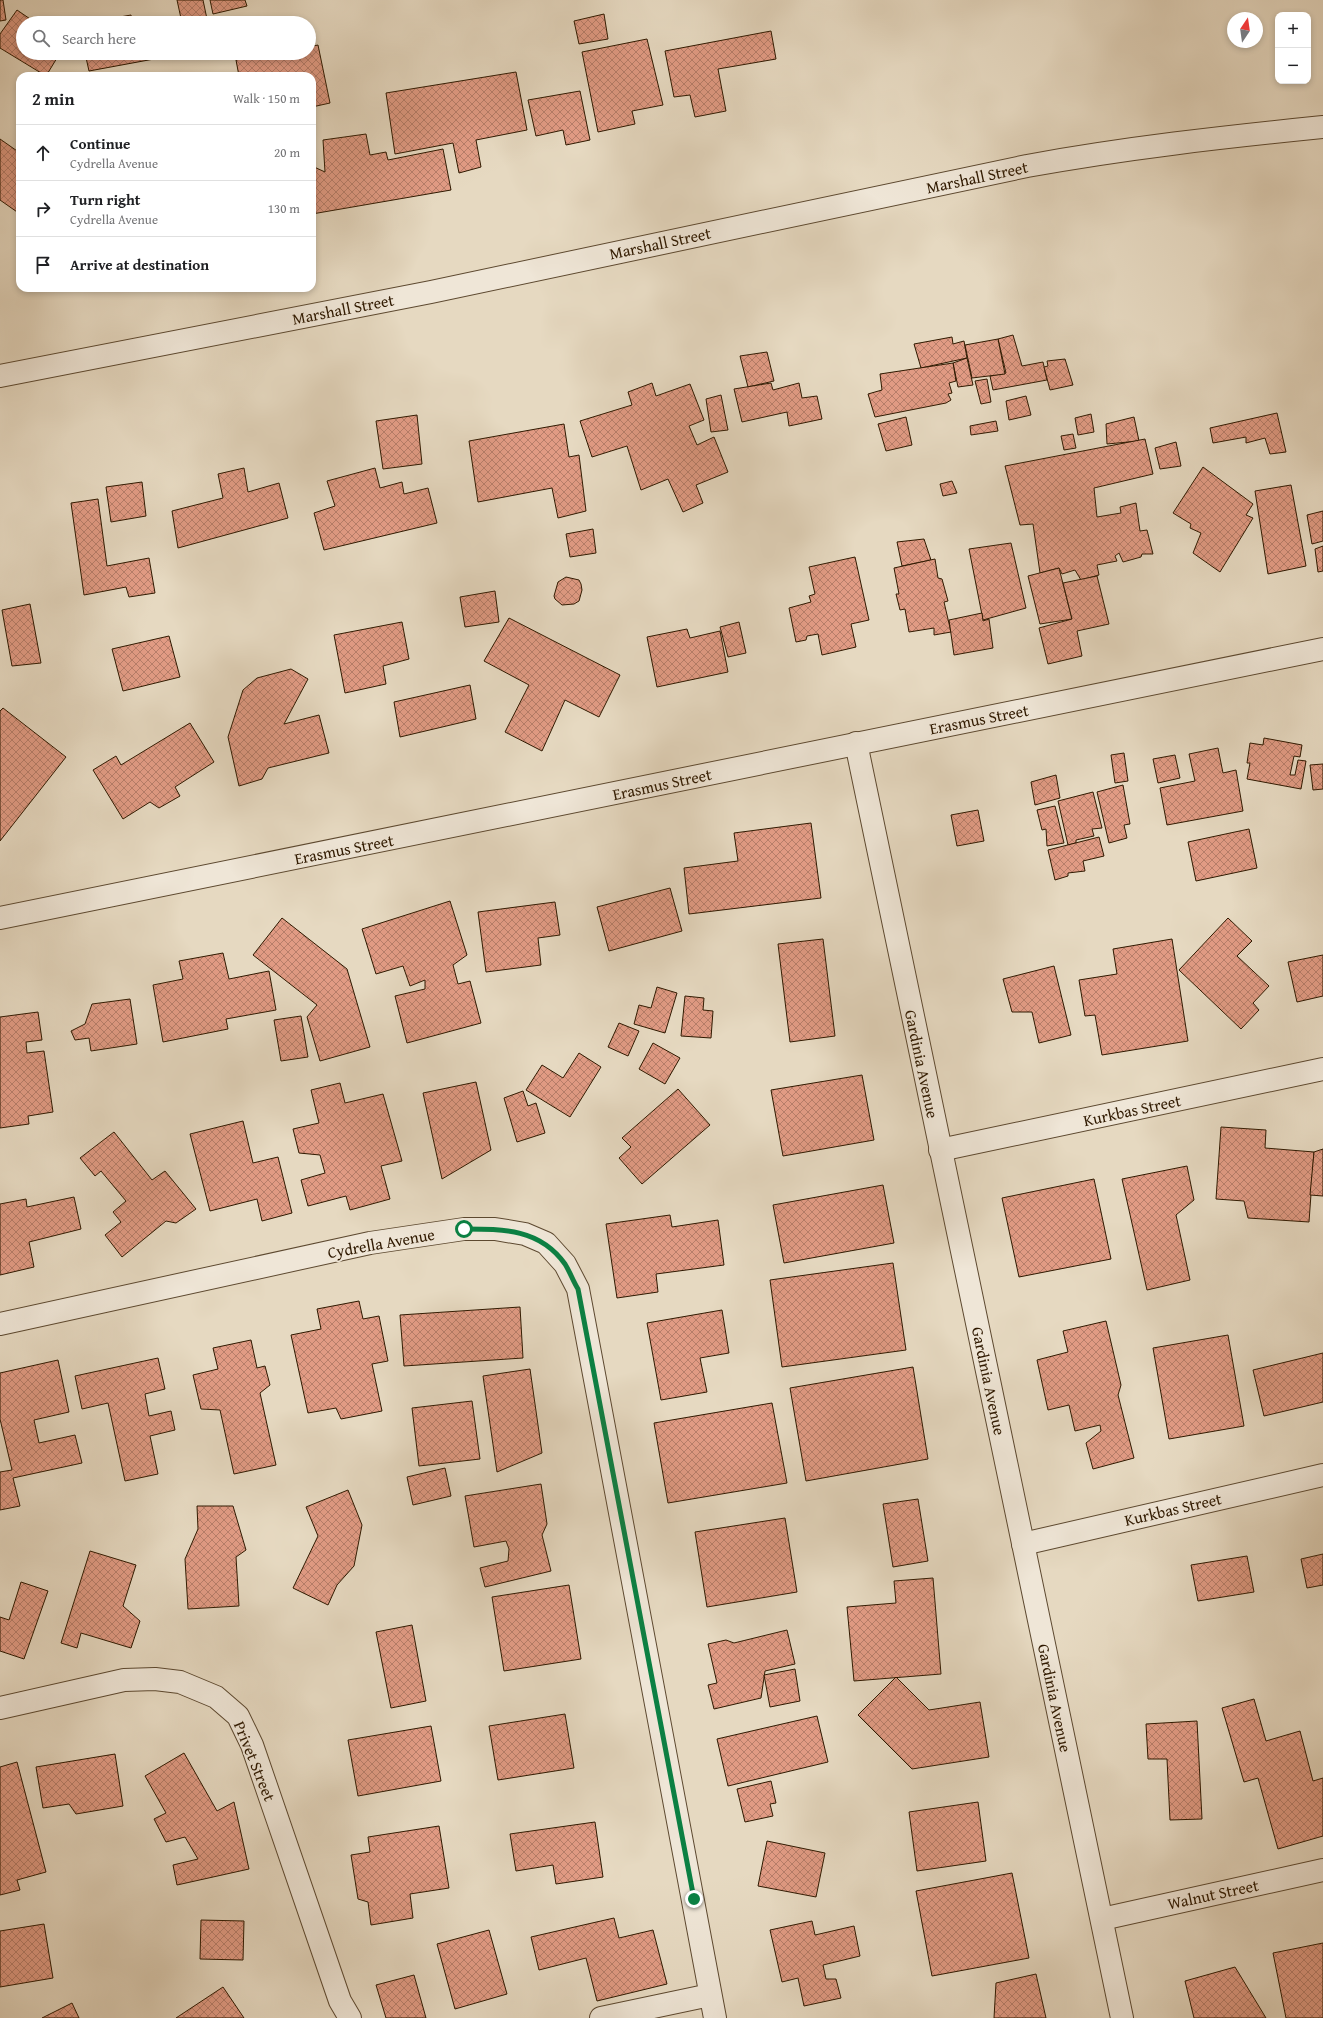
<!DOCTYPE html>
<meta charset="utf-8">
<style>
body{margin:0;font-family:"Gentium Book Plus",serif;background:#f6f6f6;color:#202124}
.controls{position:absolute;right:12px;top:12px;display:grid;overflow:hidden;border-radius:8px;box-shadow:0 2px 6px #0003}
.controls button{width:36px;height:36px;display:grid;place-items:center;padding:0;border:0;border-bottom:1px solid #e0e0e0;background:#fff;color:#202124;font:20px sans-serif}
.compass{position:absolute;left:1227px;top:12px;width:36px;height:36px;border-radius:50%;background:#fff;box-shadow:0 2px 6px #0003;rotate:13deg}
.stop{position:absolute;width:12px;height:12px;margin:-9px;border:3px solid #0b8043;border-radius:50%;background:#fff}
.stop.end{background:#0b8043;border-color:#fff;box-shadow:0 1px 4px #0008}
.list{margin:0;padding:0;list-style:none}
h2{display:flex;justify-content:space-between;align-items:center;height:52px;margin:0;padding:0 16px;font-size:17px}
h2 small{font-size:13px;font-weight:400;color:#757577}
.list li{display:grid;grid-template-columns:26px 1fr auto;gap:12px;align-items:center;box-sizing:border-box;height:56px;padding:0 16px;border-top:1px solid #e0e0e0}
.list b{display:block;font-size:15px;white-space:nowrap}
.list p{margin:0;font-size:13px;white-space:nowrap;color:#757577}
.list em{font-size:13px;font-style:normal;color:#757577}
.icon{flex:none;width:22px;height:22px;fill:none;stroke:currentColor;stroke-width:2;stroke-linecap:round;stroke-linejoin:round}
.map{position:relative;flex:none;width:1323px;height:2018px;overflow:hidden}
.search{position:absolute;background:#fff;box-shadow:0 2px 6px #0003;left:16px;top:16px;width:300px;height:44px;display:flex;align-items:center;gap:10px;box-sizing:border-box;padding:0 14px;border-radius:22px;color:#757577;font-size:15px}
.panel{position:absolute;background:#fff;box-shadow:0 2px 6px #0003;left:16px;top:72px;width:300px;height:220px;border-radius:12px}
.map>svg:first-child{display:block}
</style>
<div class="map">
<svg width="1323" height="2018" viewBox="0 0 1323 2018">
<defs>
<pattern id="building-cross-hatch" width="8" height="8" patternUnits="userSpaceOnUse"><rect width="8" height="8" fill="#e19b84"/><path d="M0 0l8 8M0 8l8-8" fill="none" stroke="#b77e6a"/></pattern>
</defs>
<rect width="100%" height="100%" fill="#e6d9c1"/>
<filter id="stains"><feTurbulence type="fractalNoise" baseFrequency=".005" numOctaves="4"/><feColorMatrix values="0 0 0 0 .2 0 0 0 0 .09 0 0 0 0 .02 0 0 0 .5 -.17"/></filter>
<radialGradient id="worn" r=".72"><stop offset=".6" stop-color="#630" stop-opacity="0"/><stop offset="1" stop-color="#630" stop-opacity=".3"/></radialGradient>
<g fill="url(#building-cross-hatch)" stroke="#2f1900">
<polygon points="0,0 3,0 6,20 0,21"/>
<polygon points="177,0 203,0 207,19 182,23"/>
<polygon points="210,0 245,0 247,6 213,14"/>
<polygon points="17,10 36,23 23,23 23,53 60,53 46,76 0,48 0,34"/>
<polygon points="604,14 608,39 579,44 574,21"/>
<polygon points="131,15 132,23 92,22"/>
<polygon points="771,31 776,59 718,69 726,111 695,117 690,95 674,97 665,51"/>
<polygon points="647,39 663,105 632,111 635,124 598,132 582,52"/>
<polygon points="318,45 330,103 312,107 312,76 239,76 236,60 275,53 309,53 309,47"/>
<polygon points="85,53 153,53 154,59 89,71"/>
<polygon points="516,72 527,130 476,140 481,167 459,173 453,143 395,154 386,93"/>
<polygon points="580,91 590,140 566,145 563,130 536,136 528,100"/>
<polygon points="366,134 370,155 386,152 388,160 443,149 451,190 312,214 312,166 325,172 323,140"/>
<polygon points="0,139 20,153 20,214 0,200"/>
<polygon points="1013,335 1022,366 1043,362 1047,380 993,390 990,376 1006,373 998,339"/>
<polygon points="952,337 953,344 964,341 967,358 921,368 914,344"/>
<polygon points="998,339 1005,374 972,378 965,345"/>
<polygon points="767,352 774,381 748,387 740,356"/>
<polygon points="967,358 973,385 958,387 953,363"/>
<polygon points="1065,359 1073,385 1050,390 1044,367 1048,366 1047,361"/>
<polygon points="953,363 956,381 949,383 952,393 948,394 951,400 946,403 875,417 868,394 882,390 880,374"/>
<polygon points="987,379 991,402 981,404 975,381"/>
<polygon points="652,383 656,396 690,384 704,420 689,426 697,445 714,437 728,472 696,485 703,503 683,512 668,479 641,490 627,446 592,457 580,421 632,405 628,392"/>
<polygon points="771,383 773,390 799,383 802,398 817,396 822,419 789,426 787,412 742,422 734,389"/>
<polygon points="721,395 728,430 711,432 706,399"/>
<polygon points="1026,396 1031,415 1009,420 1006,401"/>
<polygon points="1277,413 1286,452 1270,454 1265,438 1246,443 1246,437 1213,443 1210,428"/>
<polygon points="1091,414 1094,432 1078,435 1075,418"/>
<polygon points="417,415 422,464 383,469 376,421"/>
<polygon points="906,417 912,445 886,451 878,424"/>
<polygon points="1134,417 1139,441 1107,444 1106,424"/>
<polygon points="996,421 998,431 971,435 970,426"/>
<polygon points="564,424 569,457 579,455 586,511 558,518 552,488 478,502 469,441"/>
<polygon points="1073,434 1076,448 1064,450 1061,436"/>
<polygon points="1145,439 1153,474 1094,488 1097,517 1121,513 1120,507 1136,503 1140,531 1147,530 1153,554 1142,554 1141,557 1123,562 1119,553 1115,556 1117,561 1097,565 1099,575 1081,580 1075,570 1062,574 1059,568 1040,573 1033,524 1020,525 1005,466"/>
<polygon points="1176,442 1181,466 1160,469 1155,448"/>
<polygon points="1203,467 1253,504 1246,515 1253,518 1220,572 1193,553 1201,533 1190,528 1191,524 1173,513"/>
<polygon points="244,468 248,492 279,483 288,518 178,548 172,511 223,498 218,474"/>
<polygon points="375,468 380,488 402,482 404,494 428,488 437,523 324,550 314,513 335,506 327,481"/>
<polygon points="952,481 957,493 943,496 940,484"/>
<polygon points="142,482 146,516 111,522 106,487"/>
<polygon points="1291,485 1306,566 1268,574 1255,491"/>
<polygon points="98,499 107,566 149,558 155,593 129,597 126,587 84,595 71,503"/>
<polygon points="1323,511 1323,541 1312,544 1307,515"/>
<polygon points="593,529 596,553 570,557 566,534"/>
<polygon points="924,539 931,560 902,566 897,542"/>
<polygon points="1011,543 1026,608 983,620 969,549"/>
<polygon points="1323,546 1323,571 1318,572 1315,549"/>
<polygon points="855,557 869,620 851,624 856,647 822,655 818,634 807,636 806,640 796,642 789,608 811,602 809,596 815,594 809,567"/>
<polygon points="935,559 938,578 942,579 948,601 944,602 951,632 934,635 934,628 909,632 905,609 900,610 896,594 899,594 894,568"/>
<polygon points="1059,568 1072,619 1040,624 1028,576"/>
<polygon points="1097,576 1109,624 1077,631 1082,656 1048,664 1039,628 1072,619 1063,583"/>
<polygon points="566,577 579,580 581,584 582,590 579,601 574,604 562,605 555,599 554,596 558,582"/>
<polygon points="495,591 499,622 465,627 460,597"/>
<polygon points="30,604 41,663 12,666 2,610"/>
<polygon points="982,613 983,621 989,619 993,648 954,655 949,620"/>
<polygon points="509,618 620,675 599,717 565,700 542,751 505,732 529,685 484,661"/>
<polygon points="402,622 409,659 383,666 386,684 345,693 334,635"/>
<polygon points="739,622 746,653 728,657 720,627"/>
<polygon points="687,629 690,638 720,631 728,672 657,687 647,637"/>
<polygon points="169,636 180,677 123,691 112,649"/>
<polygon points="291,669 308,679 284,724 319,715 329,753 268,768 262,779 239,786 228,737 243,690 257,678"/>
<polygon points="470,685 476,719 400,737 394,702"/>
<polygon points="3,708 66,757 0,841 0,711"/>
<polygon points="190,723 214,762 175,787 180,796 159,808 150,802 123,819 93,770 116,756 121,765"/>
<polygon points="1264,738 1302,745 1300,757 1294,756 1290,775 1295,775 1298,760 1306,761 1301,789 1247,779 1250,763 1247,763 1250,743 1263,745"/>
<polygon points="1218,748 1223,773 1236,770 1243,811 1167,825 1160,788 1195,781 1189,754"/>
<polygon points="1124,753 1128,781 1115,783 1111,755"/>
<polygon points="1175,755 1180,778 1158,783 1153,759"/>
<polygon points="1323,764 1323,789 1313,790 1310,765"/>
<polygon points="1056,775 1060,798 1035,805 1031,782"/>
<polygon points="1123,785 1130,824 1124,825 1127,838 1109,843 1097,792"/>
<polygon points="1093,792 1102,828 1092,829 1094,836 1076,840 1076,843 1068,845 1058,801"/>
<polygon points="1055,806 1064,843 1047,846 1046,829 1042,830 1037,810"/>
<polygon points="978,810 984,841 957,846 951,815"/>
<polygon points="811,823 821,898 689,914 684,868 738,861 734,833"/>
<polygon points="1249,829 1257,868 1196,881 1188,842"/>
<polygon points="1099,837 1104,856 1083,861 1085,871 1068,873 1068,876 1055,880 1048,850"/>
<polygon points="670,888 682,931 609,951 597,907"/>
<polygon points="450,901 467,955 453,965 458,984 470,981 481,1023 407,1043 395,996 425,989 425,980 410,986 403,966 376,974 362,929"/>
<polygon points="555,902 560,935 538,938 541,965 486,972 478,912"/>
<polygon points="282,918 347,969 370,1047 320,1061 307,1017 317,1005 253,955"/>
<polygon points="1228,918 1252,941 1237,956 1269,986 1253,1003 1259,1010 1241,1029 1179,970"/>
<polygon points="823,939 835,1036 790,1042 778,944"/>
<polygon points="1172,939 1188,1041 1102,1055 1095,1015 1085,1016 1079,980 1117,974 1113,949"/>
<polygon points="223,953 229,979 269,971 276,1010 226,1019 228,1029 163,1042 153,985 183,979 179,961"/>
<polygon points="1323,955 1323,996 1297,1002 1288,962"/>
<polygon points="1054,966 1071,1035 1039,1043 1032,1012 1012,1012 1003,979"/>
<polygon points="657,987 677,993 665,1033 634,1024 639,1005 651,1008"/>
<polygon points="685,996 704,998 703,1010 713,1011 711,1038 681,1036"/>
<polygon points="130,999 137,1044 91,1051 89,1038 75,1040 71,1031 85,1024 92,1004"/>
<polygon points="38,1012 42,1040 26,1042 27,1053 44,1051 53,1112 28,1116 29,1124 0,1128 0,1017"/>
<polygon points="301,1016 308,1057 281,1061 274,1020"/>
<polygon points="619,1023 639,1031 628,1056 608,1047"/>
<polygon points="653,1043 680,1058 665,1084 639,1069"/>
<polygon points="579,1053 601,1067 570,1117 526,1090 542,1065 563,1078"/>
<polygon points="862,1075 874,1140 783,1156 771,1090"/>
<polygon points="476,1082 491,1150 442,1179 423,1093"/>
<polygon points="340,1083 345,1103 383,1094 402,1161 381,1166 390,1199 350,1210 346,1196 308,1206 301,1180 325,1173 320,1155 299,1153 293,1129 319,1123 311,1090"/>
<polygon points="678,1089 710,1125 642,1184 619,1158 631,1147 622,1138"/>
<polygon points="523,1091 528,1106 536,1103 545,1133 517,1142 504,1098"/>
<polygon points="243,1121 253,1163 278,1157 292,1213 262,1221 257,1199 210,1211 190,1134"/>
<polygon points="1221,1127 1266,1130 1265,1148 1314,1152 1309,1222 1248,1218 1244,1201 1216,1199"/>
<polygon points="114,1132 152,1180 165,1171 196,1209 176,1223 166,1221 122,1257 105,1235 121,1222 113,1212 126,1201 101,1171 95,1176 80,1158"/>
<polygon points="1323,1149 1323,1196 1310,1195 1314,1152"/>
<polygon points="1187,1166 1194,1200 1176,1215 1190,1280 1147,1290 1122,1179"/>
<polygon points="1094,1179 1111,1259 1019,1277 1002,1198"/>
<polygon points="883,1185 894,1243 784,1263 773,1205"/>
<polygon points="74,1197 81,1229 29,1242 34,1267 0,1275 0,1204 26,1199 27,1207"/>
<polygon points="670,1215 672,1227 718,1220 724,1265 656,1274 658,1292 617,1298 606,1224"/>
<polygon points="893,1263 906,1350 782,1367 770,1280"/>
<polygon points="359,1301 363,1319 379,1316 388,1361 372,1364 382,1411 341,1419 336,1408 308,1413 291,1335 321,1329 317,1309"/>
<polygon points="520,1307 523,1358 404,1366 400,1315"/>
<polygon points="722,1310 729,1353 700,1358 707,1392 661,1400 647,1323"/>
<polygon points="1106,1321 1121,1385 1118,1395 1134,1458 1093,1469 1086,1443 1101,1431 1100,1425 1075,1431 1069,1405 1048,1410 1037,1360 1068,1352 1063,1331"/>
<polygon points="1228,1335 1244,1426 1169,1439 1153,1348"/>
<polygon points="251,1340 257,1368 265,1366 270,1385 260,1393 276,1465 234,1474 220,1410 201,1409 193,1375 218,1369 213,1348"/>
<polygon points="1323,1353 1323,1402 1264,1416 1253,1370"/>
<polygon points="158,1358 165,1389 145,1394 149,1416 171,1411 175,1430 150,1436 158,1474 125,1481 108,1403 82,1409 75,1376"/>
<polygon points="58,1360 69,1412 34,1420 39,1443 75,1435 82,1463 13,1478 20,1506 0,1510 0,1472 12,1470 0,1419 0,1373"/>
<polygon points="913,1367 928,1459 806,1481 790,1388"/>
<polygon points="530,1369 542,1453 497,1472 483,1376"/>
<polygon points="472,1401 480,1459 419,1466 412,1408"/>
<polygon points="772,1403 787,1483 668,1503 654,1423"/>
<polygon points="445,1468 451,1496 413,1505 407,1477"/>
<polygon points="541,1484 547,1524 542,1535 551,1571 485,1587 480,1568 508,1561 509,1549 506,1541 474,1547 465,1496"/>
<polygon points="348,1490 362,1525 354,1566 337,1585 328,1605 293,1588 318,1536 306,1507"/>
<polygon points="918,1499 928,1561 893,1567 883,1504"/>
<polygon points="197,1506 233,1506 246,1550 236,1557 239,1606 188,1609 185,1559 198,1529"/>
<polygon points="785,1518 797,1592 707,1607 695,1532"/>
<polygon points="90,1551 136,1565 123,1606 140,1621 131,1648 81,1633 77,1648 61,1643"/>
<polygon points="1323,1554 1323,1585 1307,1588 1301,1559"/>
<polygon points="1247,1556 1254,1592 1198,1601 1191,1565"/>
<polygon points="933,1578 941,1674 854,1681 847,1607 896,1603 894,1581"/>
<polygon points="21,1582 48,1591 24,1659 0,1651 0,1617 9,1620"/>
<polygon points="569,1585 581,1659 504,1671 492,1597"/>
<polygon points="412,1625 426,1701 391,1708 376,1632"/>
<polygon points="787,1630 795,1664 765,1671 761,1698 714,1709 708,1685 717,1683 708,1644 726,1640 734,1643"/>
<polygon points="795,1669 800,1701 770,1707 764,1675"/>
<polygon points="896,1677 929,1710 980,1702 989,1757 912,1769 858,1715"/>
<polygon points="1254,1699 1266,1741 1300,1731 1313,1781 1323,1778 1323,1836 1278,1849 1258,1778 1244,1782 1222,1708"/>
<polygon points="565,1714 574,1768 498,1780 489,1726"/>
<polygon points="817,1716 828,1762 728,1786 717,1739"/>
<polygon points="1197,1721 1202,1819 1170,1820 1167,1759 1148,1759 1146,1724"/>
<polygon points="431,1726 441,1781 358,1796 348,1740"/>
<polygon points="184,1753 217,1811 234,1802 249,1869 177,1885 173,1865 198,1859 185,1837 166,1842 154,1819 166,1813 145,1776"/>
<polygon points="115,1754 123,1806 76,1814 69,1804 43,1808 36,1767"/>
<polygon points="17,1762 46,1872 17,1880 20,1890 0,1895 0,1767"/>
<polygon points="771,1781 776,1803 770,1804 773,1816 745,1822 737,1789"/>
<polygon points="978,1802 986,1861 917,1871 909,1812"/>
<polygon points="595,1822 603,1877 556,1884 553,1865 516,1871 510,1834"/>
<polygon points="439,1826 449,1888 410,1894 413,1918 371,1925 368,1902 358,1899 351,1855 370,1852 368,1837"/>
<polygon points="767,1841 825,1853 816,1897 758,1886"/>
<polygon points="1012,1873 1029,1958 932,1976 916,1891"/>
<polygon points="614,1918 619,1938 653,1930 667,1984 597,2001 586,1958 539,1970 531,1937"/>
<polygon points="201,1920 244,1921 243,1960 200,1959"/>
<polygon points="812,1921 815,1935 854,1926 860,1956 823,1965 826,1979 836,1979 841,1998 804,2006 798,1978 782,1982 770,1930"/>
<polygon points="44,1924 53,1978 0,1987 0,1931"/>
<polygon points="489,1930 507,1994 455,2009 437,1944"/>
<polygon points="1323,1943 1323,2018 1286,2018 1273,1953"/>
<polygon points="1235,1967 1266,2018 1194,2018 1185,1981"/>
<polygon points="1036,1974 1046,2018 994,2018 996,1983"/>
<polygon points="414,1975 426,2018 386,2018 376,1985"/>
<polygon points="223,1987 244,2018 176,2018"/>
<polygon points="72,2003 79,2018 42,2018"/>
</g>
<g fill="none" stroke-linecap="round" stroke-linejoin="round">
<g stroke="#5d4930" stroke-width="24">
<g id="minor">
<polyline points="856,743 1122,2018"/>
<polyline points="0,918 1323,649"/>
<polyline points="940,1150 1323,1069"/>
<polyline points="0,1324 370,1243 464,1229 495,1229 525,1234 546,1243 565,1264 578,1289 715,2018"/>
<polyline points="1023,1544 1323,1475"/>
<polyline points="0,1708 124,1680 155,1679 180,1682 216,1697 238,1716 252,1745 340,2001 350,2018"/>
<polyline points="1102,1919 1323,1870"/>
<polyline points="601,2018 710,1995"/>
</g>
</g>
<g stroke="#5d4930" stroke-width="24">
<path id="tertiary" d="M0,376l431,-84 596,-126c98,-18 197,-29 296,-39"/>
</g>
<use href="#minor" stroke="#efe6d7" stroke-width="22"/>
<use href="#tertiary" stroke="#efe6d7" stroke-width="22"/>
</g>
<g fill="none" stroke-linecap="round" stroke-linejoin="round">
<path stroke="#0b8043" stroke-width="5" d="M464,1229c40,0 76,0 101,35 5,8 8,17 13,25l116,610"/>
</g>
<g text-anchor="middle" stroke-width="3.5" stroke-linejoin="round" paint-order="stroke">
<g font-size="16" fill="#2f1900" stroke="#efe6d7">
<text transform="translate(977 177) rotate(-12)" y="6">Marshall Street</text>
<text transform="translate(660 243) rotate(-12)" y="6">Marshall Street</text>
<text transform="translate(343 309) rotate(-11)" y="6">Marshall Street</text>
<text transform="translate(979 719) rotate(-11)" y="6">Erasmus Street</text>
<text transform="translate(662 784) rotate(-12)" y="6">Erasmus Street</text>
<text transform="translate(344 849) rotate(-11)" y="6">Erasmus Street</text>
<text transform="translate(922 1064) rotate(78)" y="6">Gardinia Avenue</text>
<text transform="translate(1132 1110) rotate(-12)" y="6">Kurkbas Street</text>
<text transform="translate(381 1243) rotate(-10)" y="6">Cydrella Avenue</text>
<text transform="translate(989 1381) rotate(78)" y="6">Gardinia Avenue</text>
<text transform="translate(1173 1509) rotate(-13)" y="6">Kurkbas Street</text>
<text transform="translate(1055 1698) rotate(78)" y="6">Gardinia Avenue</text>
<text transform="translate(255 1761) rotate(68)" y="6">Privet Street</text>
<text transform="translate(1213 1894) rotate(-12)" y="6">Walnut Street</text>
</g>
</g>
<rect width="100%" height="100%" filter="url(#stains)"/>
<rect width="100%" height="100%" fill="url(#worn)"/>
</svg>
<div class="controls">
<button>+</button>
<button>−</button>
</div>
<svg class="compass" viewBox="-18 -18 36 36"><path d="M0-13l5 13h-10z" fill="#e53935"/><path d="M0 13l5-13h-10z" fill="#757577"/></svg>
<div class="stop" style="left:464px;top:1229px"></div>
<div class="stop end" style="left:694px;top:1899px"></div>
<div class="search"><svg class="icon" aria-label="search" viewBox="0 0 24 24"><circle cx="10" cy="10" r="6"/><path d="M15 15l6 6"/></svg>Search here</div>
<section class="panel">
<h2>2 min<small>Walk · 150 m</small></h2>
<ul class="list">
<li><svg class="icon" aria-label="ahead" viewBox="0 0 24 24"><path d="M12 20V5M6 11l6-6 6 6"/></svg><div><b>Continue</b><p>Cydrella Avenue</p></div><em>20 m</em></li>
<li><svg class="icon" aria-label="right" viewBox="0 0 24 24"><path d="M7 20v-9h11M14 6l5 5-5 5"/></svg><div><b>Turn right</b><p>Cydrella Avenue</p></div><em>130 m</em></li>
<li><svg class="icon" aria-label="arrive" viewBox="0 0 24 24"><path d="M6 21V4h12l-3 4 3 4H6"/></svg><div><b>Arrive at destination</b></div></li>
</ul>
</section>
</div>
